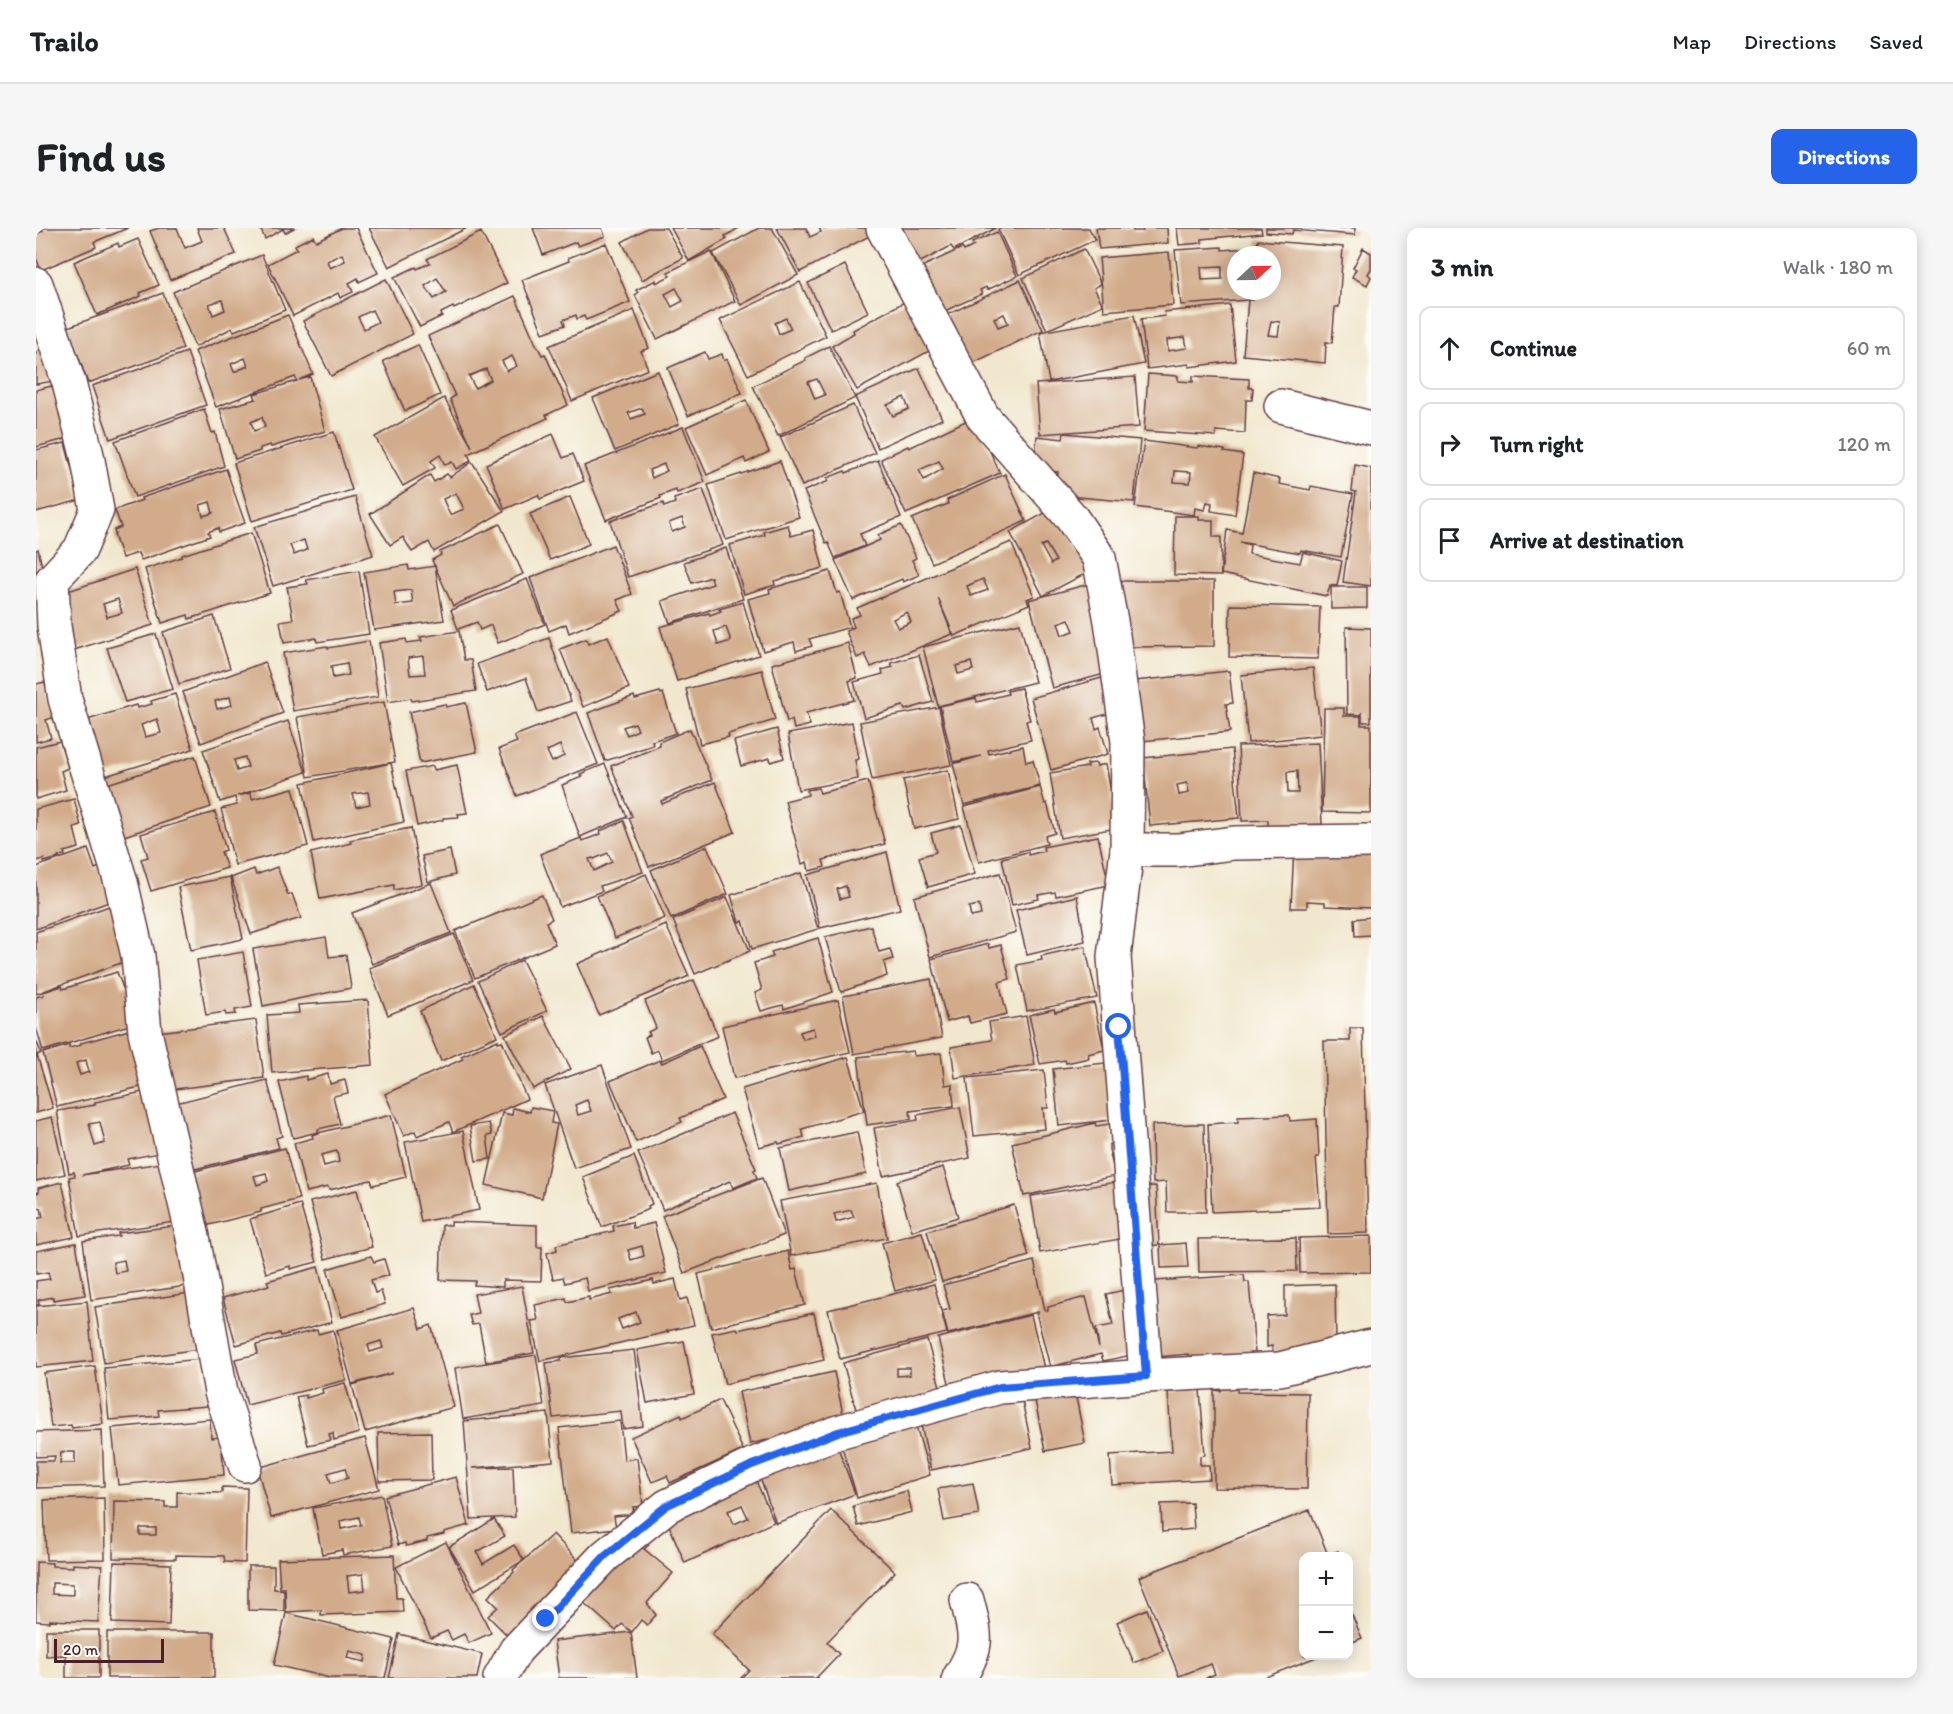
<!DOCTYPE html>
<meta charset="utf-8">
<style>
body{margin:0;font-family:Itim,sans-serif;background:#f6f6f6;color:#202124}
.controls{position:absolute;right:18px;bottom:18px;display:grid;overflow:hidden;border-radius:12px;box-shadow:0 3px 15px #0003}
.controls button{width:54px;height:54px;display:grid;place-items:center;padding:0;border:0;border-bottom:2px solid #e0e0e0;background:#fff;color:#202124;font:30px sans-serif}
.compass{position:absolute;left:1191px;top:18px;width:54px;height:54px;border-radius:50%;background:#fff;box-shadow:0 3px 15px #0003;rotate:68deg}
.scale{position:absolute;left:18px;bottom:15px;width:110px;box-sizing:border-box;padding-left:6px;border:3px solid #4a1f2b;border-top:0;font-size:16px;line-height:21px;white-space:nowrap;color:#4a1f2b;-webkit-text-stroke:4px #fdfcf7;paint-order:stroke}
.stop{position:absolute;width:18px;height:18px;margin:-14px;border:4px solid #2563eb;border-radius:50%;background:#fff}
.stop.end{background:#2563eb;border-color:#fff;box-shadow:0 2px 6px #0008}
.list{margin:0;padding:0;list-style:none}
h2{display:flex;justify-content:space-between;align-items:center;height:78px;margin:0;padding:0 24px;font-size:26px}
h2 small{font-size:20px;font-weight:400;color:#757577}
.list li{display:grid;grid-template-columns:39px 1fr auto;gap:18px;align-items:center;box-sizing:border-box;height:84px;margin:0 12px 12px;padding:0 12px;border:2px solid #e0e0e0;border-radius:12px}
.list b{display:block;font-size:22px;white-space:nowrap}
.list em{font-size:20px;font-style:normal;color:#757577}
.icon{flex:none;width:33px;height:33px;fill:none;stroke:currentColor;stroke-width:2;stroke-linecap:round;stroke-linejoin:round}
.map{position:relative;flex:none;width:1335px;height:1450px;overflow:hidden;border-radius:12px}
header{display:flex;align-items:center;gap:36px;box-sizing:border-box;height:84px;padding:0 30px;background:#fff;border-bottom:2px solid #e0e0e0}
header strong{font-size:28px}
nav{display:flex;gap:33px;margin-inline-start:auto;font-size:21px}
.intro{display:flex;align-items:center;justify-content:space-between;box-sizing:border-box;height:144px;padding:0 36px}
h1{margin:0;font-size:42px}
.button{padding:15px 27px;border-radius:12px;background:#2563eb;color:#fff;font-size:21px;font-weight:700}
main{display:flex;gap:36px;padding:0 36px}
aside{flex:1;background:#fff;border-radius:12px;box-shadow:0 3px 15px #0003}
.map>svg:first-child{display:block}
</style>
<header>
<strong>Trailo</strong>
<nav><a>Map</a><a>Directions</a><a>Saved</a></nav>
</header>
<div class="intro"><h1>Find us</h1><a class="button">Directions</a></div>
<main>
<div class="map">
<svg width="1335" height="1450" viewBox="0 0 1335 1450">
<rect width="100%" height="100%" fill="#fdfcf7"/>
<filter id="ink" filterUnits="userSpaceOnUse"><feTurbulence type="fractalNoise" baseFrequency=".0167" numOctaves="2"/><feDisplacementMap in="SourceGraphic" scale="12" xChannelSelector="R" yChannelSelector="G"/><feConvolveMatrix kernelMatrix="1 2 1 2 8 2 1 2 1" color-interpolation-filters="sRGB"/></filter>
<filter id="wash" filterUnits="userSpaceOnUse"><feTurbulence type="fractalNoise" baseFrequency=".008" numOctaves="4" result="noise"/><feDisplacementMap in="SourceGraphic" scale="24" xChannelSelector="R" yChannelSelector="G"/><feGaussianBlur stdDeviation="1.35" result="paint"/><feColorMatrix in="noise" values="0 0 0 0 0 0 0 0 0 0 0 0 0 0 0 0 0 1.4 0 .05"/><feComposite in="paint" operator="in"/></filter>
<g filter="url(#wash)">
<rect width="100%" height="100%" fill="#f1e7ce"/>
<g id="blocks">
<g fill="#d1ab8a" fill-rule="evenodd">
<polygon points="6,0 92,0 58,14 60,19 5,42 0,30 0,6 7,3"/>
<polygon points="123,0 141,0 149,20 166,13 161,0 188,0 200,26 134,52 114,3"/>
<polygon points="224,0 258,0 249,5 247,1 229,11"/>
<path d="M306,0h14l22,45 -19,9 -1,-4 -9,5 4,9 -13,6 -2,-5 -45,23 -25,-52 29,-15 -2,-4 18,-9 3,5zM306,26l3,7 -15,7 -3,-7z"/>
<polygon points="333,0 431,0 353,39"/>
<polygon points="497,0 566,0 569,8 542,18 540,14 507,27"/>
<polygon points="611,0 630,0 647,30 606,52 586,14"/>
<polygon points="635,0 703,0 689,8 691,11 653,33"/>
<polygon points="723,0 736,0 762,47 705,77 677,25"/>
<polygon points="741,0 770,0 774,9 785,4 783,0 839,0 841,4 764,44"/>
<polygon points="863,0 960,0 918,22 915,18 881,36"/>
<polygon points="964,0 1053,0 1059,12 983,47 962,1"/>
<polygon points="1060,0 1096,0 1097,3 1107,3 1106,0 1131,0 1132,15 1063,21"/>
<polygon points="1141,0 1225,0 1226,5 1166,11 1166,15 1143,17"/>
<polygon points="1230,0 1319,0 1319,7 1257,2 1256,6 1230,4"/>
<path d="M445,4l26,51 -53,26 -1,-2 -12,6 1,3 -22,11 -26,-50 22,-10 1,2 13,-6 -3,-4zM401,50l9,14 -12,7 -9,-13z"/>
<polygon points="961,4 981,48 951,62 950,59 944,62 946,66 900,87 879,42 926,20 928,23 938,18 936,15"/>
<polygon points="102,11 123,57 104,65 105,68 61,87 38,34 82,15 83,19"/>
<path d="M1222,12l85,7 -4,60h-4l-3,36 -6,-1 -1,21 -82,-8 5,-55h5v-9h19v-36h-16zM1235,93l9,1 -2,14 -10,-1z"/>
<polygon points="570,15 594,74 550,92 548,88 541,91 540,87 527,92 529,97 507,105 486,52 533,33 532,30"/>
<path d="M1186,19v3l25,-2 1,7h-12v36h11l1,9 -67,5 -6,-55zM1186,38v13l-20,1 -1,-13z"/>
<polygon points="1327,20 1335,25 1335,41 1332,46 1335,49 1331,57 1316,49 1320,41 1317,40"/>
<polygon points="1048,21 1065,56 1058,60 1067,77 1011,102 987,50"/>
<path d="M675,23l24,50 -78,38 -22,-44 3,-2 -2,-3 20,-10v3l14,-7 -2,-4zM640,60l7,13 -11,6 -7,-13z"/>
<polygon points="1133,24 1137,77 1068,83 1063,30"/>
<path d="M226,27l23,55 -51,21 -2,-3 -37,19 -22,-55zM186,72l3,10 -12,5 -4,-11z"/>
<polygon points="809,37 832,84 795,102 772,55"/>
<path d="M350,51l27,55 -82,42 -28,-55zM336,82l6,12 -14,7 -6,-12z"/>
<path d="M984,52l23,50 -81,38 -24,-49zM968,86l4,9 -10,4 -4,-9z"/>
<path d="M764,54l26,54 -78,39 -28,-55zM750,90l5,11 -12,5 -4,-11z"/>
<polygon points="127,65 147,121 52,155 32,99"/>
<path d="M479,68l20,46 7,13 3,-1 23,51 -22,10 2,3 -74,33 -6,3 3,7 -15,8 -4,-7 -7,3 -5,-10 -9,6 4,7 -32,18 -28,-49 69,-39 28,49 -22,-48 5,-3 -27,-60zM476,128l5,10 -10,5 -5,-10zM450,141l5,11 -16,8 -6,-12z"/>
<polygon points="868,74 895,122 821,162 796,118 818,105 817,102"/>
<path d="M1194,77l6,56 -47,6v-3l-42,5 -6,-50 24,-3 -1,-4zM1149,109l2,11 -19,3 -1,-11z"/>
<polygon points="598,82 613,120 605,123 612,141 536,173 513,118"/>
<path d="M252,87l25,59 -14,6 11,-3 15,54 -54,16 -1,-2 -10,3v3l-25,8 -15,-50 36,-10 -2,-5 43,-13 -2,-4 -79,30 -21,-56zM209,130l3,8 -14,6 -3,-8zM226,189l3,10 -11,4 -3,-9z"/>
<polygon points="1098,87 1108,136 1013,154 1004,104"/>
<polygon points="382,117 404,167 369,183 347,133"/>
<path d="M793,118l26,52 -77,38 -25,-50 53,-26 -1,-2zM781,151l8,16 -10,4 -7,-17z"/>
<polygon points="10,121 18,153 0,156 0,124"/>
<polygon points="151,124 170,177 74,211 56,158"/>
<polygon points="669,124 672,131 686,126 688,133 691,131 706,165 652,188 632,140"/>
<path d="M883,140l23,51 -64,29 -23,-51zM868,169l5,12 -16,7 -6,-11z"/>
<path d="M622,143l21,53 -64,27 -22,-53zM606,180l3,6 -14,5 -3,-6z"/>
<polygon points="1112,146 1142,148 1142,153 1157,154 1157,148 1213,151 1213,160 1217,160 1216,172 1210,172 1209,205 1180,203 1180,208 1108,203"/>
<polygon points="1099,149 1103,199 1004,206 1000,156"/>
<polygon points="23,156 37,209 0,219 0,162"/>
<polygon points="710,172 733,224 710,235 708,230 671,247 650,199"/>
<polygon points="817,177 839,225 766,258 744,209"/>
<polygon points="168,181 176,205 179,204 188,238 99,269 79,213"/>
<path d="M938,189l26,56 -94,41 -25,-55 27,-13 1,2zM903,233l4,8 -19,11 -5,-10z"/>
<path d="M647,199l22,55 -28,11 -1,-3 -16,6 1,2 -55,22 -22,-54zM628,236l3,7 -15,7 -3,-8z"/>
<polygon points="298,204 316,262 216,293 198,235"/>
<polygon points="1028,205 1104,212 1098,274 1020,267 1022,244 998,242 1001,208 1027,211"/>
<polygon points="517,206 527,230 537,226 548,253 504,271 502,267 469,281 450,236"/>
<path d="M1108,213l53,7 1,-2 27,4 -1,2 19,3 -8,60 -24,-4 1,-8 -5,-1 -2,8 -10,-2 -1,7 -59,-8zM1139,243l16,1 -1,11 -16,-1z"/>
<polygon points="29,215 44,272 0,284 0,222"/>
<polygon points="842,232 865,289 824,306 829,318 799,330 792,314 790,315 768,263 793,253 791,250 809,243 810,245"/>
<polygon points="744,233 763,289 690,312 672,257"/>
<path d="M436,234l32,49 -70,41 -5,-10 -17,10 -9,-15 -13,8 -20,-31 60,-39 4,7 13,-8 3,3zM420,265l8,16 -14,6 -7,-16z"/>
<polygon points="1319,237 1335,240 1335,358 1307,354 1320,264 1316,263"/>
<path d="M190,241l19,54 -26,9 -1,-4 -10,4 2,4 -69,24 -3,-7 -16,5 -8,-23 1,-1 -1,-4 7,-3 -6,-17 27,-10 -1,-2zM174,274l3,11 -10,3 -3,-11z"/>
<polygon points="1217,245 1244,251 1243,256 1274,262 1275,258 1317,266 1305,329 1265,322 1264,325 1204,314 1214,317 1213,326 1264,335 1267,324 1306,333 1301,358 1294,357 1291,368 1185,346 1191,302 1206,305"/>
<polygon points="969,246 990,293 896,335 876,291 912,276 911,272"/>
<path d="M667,261l20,56 -95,32 -18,-56 53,-18 1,4 11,-4 -1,-4zM646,290l3,9 -13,5 -3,-9z"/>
<path d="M319,269l18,58 -100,31 -19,-59zM268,312l3,10 -13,5 -4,-10z"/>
<polygon points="534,269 553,316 514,332 494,286"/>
<path d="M1020,279l34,64 -47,25 -33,-64zM1010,316l10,17 -5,3 -10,-18z"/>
<polygon points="1139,288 1163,288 1163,292 1177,292 1177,309 1185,309 1185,348 1138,347"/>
<polygon points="464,296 487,346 417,378 396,332 405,327 404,324"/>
<polygon points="752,297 755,308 777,302 787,340 738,353 739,357 708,366 694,317 729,307 728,304"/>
<polygon points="865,297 880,330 876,332 883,347 867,354 866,351 817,372 799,332 844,312 842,307"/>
<polygon points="215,305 234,365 153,391 152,387 126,395 109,341 146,329 146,327"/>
<path d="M975,314l23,54 -7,3 2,5 -75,32 -16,-38 14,36 -81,33 -6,-13 -8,4 -11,-27 8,-4 -3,-9 9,-3 -3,-7zM947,351l5,11 -17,6 -4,-10zM871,384l4,10 -13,6 -5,-9z"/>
<polygon points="577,317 596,366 581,372 586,383 533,405 530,396 513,403 494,350"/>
<polygon points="690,320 707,371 634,395 626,373 677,356 675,349 656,355 648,334"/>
<polygon points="2,321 7,343 0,345 0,322"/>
<path d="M372,337l1,5 26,-4 9,54 -70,10 -10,-58zM375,362l2,13 -17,2 -2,-13z"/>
<path d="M99,341l18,56 -79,25 -18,-55zM82,371l4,14 -15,4 -4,-13z"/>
<polygon points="323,343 333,406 281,414 280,410 248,415 244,393 257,391 251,359 272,356 270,352"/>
<polygon points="794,343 801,365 804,364 814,399 773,411 776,418 760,423 758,414 727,423 712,371 734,365 733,361"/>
<polygon points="491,351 509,396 462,415 455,397 444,402 441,394 422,401 415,382"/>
<polygon points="1082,353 1178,353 1178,418 1090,419"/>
<path d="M1053,356l23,88 -60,16 -23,-88zM1033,391l5,12 -12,4 -4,-12z"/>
<polygon points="1295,359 1331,359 1331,380 1295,381"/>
<path d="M707,374l16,53 -82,26 -17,-54 49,-14 1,2 11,-4 -2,-2zM690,399l5,14 -13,4 -4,-14z"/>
<polygon points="1194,377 1284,379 1282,431 1193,429"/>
<polygon points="178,388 194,440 143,456 127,404"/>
<path d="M984,395l15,59 -97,24 -15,-59zM935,434l2,8 -15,4 -2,-8z"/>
<polygon points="1310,399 1335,400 1335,494 1326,494 1326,484 1325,487 1311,486"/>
<path d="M423,403l5,29h7l5,31 -64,10 -1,-3 -23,4 -9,-59 27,-4 1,4 15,-2 -2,-4zM387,428l2,18 -15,1 -2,-17z"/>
<polygon points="120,406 137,461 89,474 71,420"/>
<polygon points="572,408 593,460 547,479 524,421 550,411 552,416"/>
<polygon points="513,410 535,473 502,484 490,450 451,464 441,436"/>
<path d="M333,413l9,56 -85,14 -10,-58 44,-7 1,2zM311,435l2,12 -16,3 -2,-12z"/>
<polygon points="812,415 821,450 813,453 818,472 770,485 774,497 758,501 756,492 751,494 736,436"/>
<polygon points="883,427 897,474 869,482 867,478 828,490 818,454 847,446 846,442 857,439 855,435"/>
<path d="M229,434l18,51 -82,30 -18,-51zM194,469l2,8 -15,4 -2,-8z"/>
<polygon points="1277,440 1285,507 1212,515 1205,447"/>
<polygon points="726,442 739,492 692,506 693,509 664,516 650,461"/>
<polygon points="1193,443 1197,475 1190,476 1194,504 1106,513 1099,453"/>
<polygon points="1069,449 1078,484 1057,490 1060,501 1064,499 1072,526 1015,542 995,470"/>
<polygon points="9,454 19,489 10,492 15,510 0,514 0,456"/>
<polygon points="985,460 994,492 990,493 995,512 952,522 953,526 987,518 990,534 997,532 1004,558 928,577 917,536 945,528 917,534 904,478 940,470 941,474 972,466 971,463"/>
<path d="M624,464l1,2 2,-1 13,40 -24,8 1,4 -48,16 -17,-48 46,-17 1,3zM599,495l3,7 -11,5 -4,-8z"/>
<path d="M139,466l18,55 -91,28 -18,-56 52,-16 1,3 15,-4 -1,-3zM121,491l4,14 -16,4 -4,-12z"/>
<polygon points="348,474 359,534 272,549 261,489"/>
<polygon points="430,475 441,524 384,535 373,484 409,476 410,479"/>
<polygon points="903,479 915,537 836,552 824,494"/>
<polygon points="1288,480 1308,480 1308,488 1325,488 1325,497 1335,497 1335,585 1286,584"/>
<path d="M541,484l21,52 -81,32 -18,-47 18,-7 -3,-6zM524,517l4,11 -12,6 -5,-11z"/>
<path d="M252,493l18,51 -69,24 14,-3 1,6 41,-11 15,58 -73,19 -14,-56 16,-4 -2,-8 -15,5 -17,-52zM209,529l3,10 -11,4 -3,-11z"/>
<polygon points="816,494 823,531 819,532 822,551 762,562 752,506"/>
<polygon points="654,501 676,552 625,573 626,576 679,554 699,604 613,639 593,590 596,588 575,538 624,518 623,514"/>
<polygon points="741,501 748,530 735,534 734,530 705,538 698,513"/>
<polygon points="24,513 32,540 25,543 30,562 0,571 0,519"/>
<path d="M1282,515l4,81 -54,2v-6l-26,1 -4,-75zM1261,543l1,22h-10l-1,-21z"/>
<path d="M1196,521l7,69 -89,8 -7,-68zM1151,555l2,10 -10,2 -2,-10z"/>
<polygon points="159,528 175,579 85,609 68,557"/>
<path d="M355,535l13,59 -90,20 -12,-59zM332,564l2,12 -14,3 -3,-13z"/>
<polygon points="1060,535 1061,538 1070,536 1081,600 1024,610 1014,545 1052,539 1051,536"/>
<polygon points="569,536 591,589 544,609 526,557 546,549 544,546"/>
<polygon points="421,537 431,585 422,586 423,589 407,590 407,592 381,598 370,543 397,538 398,542"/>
<polygon points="912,542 923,591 878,601 867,552"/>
<polygon points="832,553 849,616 787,632 789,639 773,643 771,634 766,636 749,573 772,567 771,562 782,560 784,565"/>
<polygon points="1004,559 1009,576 1011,575 1019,605 1009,608 1011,616 943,634 928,579"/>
<polygon points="38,571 45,598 38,600 43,620 28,624 29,627 22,628 23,630 8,634 8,631 0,633 0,581"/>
<polygon points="179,584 190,622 185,624 191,640 115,663 105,631 112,629 105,606"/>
<path d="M588,593l19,51 -43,14 2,5 -42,16 -20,-53 41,-16 1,3 19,-7 -1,-3zM572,625l4,9 -18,9 -5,-12 4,-1 1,1z"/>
<polygon points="925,597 939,646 892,659 883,629 900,624 895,605"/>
<polygon points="375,600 386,656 358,662 358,657 284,671 275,625 315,615 314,612"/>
<polygon points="1062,608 1073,657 1020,668 1019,664 1002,667 1003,671 976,677 966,630 992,624 992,627 1008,623 1007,619"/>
<polygon points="671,618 692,666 635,691 615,642"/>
<polygon points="1258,619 1335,620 1335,680 1289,678 1289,674 1271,673 1271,680 1255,680"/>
<polygon points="52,621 59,641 66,638 78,672 0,701 0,639"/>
<polygon points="414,622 419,647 392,654 386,628"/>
<path d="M851,624l13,57 -80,19 -13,-53zM810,658l3,11 -9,2 -3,-10z"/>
<polygon points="241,639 252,667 256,666 265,690 215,706 195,650 218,641 220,647"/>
<polygon points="765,645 782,701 716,721 707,693 703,694 695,667"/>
<path d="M964,645l16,59 -86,25 -16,-60zM943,677l2,10 -10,2 -2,-10z"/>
<polygon points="610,646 629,690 579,710 561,668"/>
<polygon points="194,649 207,711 155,722 142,659"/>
<polygon points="395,655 415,705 336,736 316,685"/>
<polygon points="506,667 516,691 510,694 519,716 439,750 419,703"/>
<polygon points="1041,668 1049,713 991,727 980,682"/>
<polygon points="691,669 714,723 659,746 637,692"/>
<polygon points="76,677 96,731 0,766 0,704"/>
<polygon points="1335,689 1335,707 1319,708 1318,691"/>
<polygon points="630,697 653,748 563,787 541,736"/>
<polygon points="835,698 843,724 854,721 857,731 848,734 851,748 805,764 789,709"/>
<polygon points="418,706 437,752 352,787 333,740"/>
<polygon points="290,709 293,729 310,727 315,760 227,778 217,721"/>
<polygon points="782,710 797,764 748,781 747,777 725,783 719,765 726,762 718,735 737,729 735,724"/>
<polygon points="952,716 953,720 965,717 974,751 963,754 971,786 934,795 932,788 911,794 895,731"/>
<polygon points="1049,718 1061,770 991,783 981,737 1006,732 1005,728"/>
<polygon points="207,724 216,779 199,782 200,786 190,787 189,784 170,787 161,732"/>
<polygon points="486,732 511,783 466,804 442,753"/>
<polygon points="81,744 87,760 93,758 103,794 7,823 0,799 0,769 8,767 7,764 26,758 27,761"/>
<polygon points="895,751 906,810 818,826 807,768"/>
<polygon points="658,752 682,808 626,832 622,822 615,825 609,809 614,807 612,804 620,800 609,773"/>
<polygon points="438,756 461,808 405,833 384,783"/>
<polygon points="332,772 337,837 236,845 231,787 263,785 262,777"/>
<path d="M802,772l12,52 -116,26 -12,-52zM777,800l2,8 -12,3 -3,-7z"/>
<polygon points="1058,775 1068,822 1052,826 1053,830 1030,835 1029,832 1004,836 993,787 1018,781 1019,784"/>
<polygon points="507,788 535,841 497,861 469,807"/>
<polygon points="990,788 999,837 919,850 915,819 956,812 953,794"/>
<polygon points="220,792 228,850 131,862 122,804"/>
<polygon points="1314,800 1327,800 1332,1005 1292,1006 1288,813 1314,813"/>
<path d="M97,801l15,56 -91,22 -14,-54 26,-8v3l12,-3v-2zM50,832l3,12 -9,3 -4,-12z"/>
<polygon points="0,812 5,825 1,827 17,880 0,885"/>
<polygon points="462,812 462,814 466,813 491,871 417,904 413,894 381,908 379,903 368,908 349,866 427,831 425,828"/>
<polygon points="664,818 687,871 644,890 646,894 600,914 574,853 624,832 626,835"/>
<polygon points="877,823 878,828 905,825 909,857 916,856 918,878 874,883 875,891 831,897 822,829"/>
<polygon points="812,829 828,883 766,901 768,909 743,916 742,914 723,919 706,861"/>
<polygon points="1069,835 1069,839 1074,838 1076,858 1071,859 1075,892 1023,898 1017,841"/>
<path d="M566,837l29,84 -57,19 -29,-83zM551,872l4,11 -13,4 -3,-10z"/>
<polygon points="1008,842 1012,880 1007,880 1009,901 938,908 931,850"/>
<polygon points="292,846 294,856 309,852 312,865 297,868 304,896 282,901 282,904 257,910 243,854 270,848 270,852"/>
<polygon points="231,852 246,908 240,910 243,920 151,943 140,875"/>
<path d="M112,863l11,62 -32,6 2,6 -47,10 85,-13 15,59 -103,15 -10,-59 6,-1 -1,-4 -5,1 -12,-62 38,-6v-3zM64,894l5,21 -10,3 -6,-22z"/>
<polygon points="495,879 517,883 515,895 521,896 506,970 450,957 466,885 476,887 477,880 494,884"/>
<polygon points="924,879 934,930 847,948 838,900 882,892 881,887"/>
<polygon points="696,885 720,941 718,942 721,950 697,960 694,953 627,982 602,925"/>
<path d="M355,887l15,62 -33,8 -2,-5 -42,10 -1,-3 -22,5 -12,-49 19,-5 -1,-3 6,-2zM301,923l2,11 -15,4 -3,-11z"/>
<polygon points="1253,887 1254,893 1281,891 1283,929 1280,929 1284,979 1176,984 1172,896 1202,894 1202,889"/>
<polygon points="16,889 29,946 0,953 0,893"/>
<polygon points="453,895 456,907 451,908 454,931 440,933 434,898"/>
<polygon points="1059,895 1060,898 1074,896 1078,915 1073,916 1073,921 1079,948 988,968 976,915"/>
<polygon points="1164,896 1168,896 1170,984 1131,984 1130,954 1117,955 1116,897"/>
<polygon points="427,903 443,982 385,994 369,914"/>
<polygon points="821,904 830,946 753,963 744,920"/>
<path d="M249,920l14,51 -38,10v3l-60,15 -14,-54zM230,945l2,8 -11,4 -3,-9z"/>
<polygon points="598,928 616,976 612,978 613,981 566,999 547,949"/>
<polygon points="907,939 922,989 876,1003 861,953"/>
<polygon points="726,950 748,1007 648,1045 626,988"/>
<polygon points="26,954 38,1009 0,1017 0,991 7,989 5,980 0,981 0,965 3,964 2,960"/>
<polygon points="1080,954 1090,1010 1004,1025 995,968"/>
<path d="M841,955l10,55 -96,18 -11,-55zM815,982l3,7 -18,5 -2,-8z"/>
<polygon points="1120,958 1123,1017 1106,1018 1103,959"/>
<polygon points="321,962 336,1019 289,1031 274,974"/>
<polygon points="264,976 281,1034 254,1041 254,1038 230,1045 214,991"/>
<polygon points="978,977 993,1028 906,1054 891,1003"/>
<polygon points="415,994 501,997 501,1019 506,1019 505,1053 467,1052 467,1059 438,1057 439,1053 404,1052 406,997 415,997"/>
<path d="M596,994l1,6 21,-5 12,50 -78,18 -3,-13 -20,5 -2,-6 -10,2 -6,-26 10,-3 -1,-5 58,-14 -1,-5zM606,1018l2,10 -13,4 -3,-10z"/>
<path d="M148,997l9,60 -102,15 -8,-59 36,-5 -1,-3zM88,1032l2,11 -11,2 -2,-11z"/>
<polygon points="886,1004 899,1052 859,1063 846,1015"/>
<polygon points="1335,1008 1335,1044 1264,1045 1263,1010"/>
<polygon points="1260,1010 1261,1043 1163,1044 1162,1011"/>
<polygon points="40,1015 49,1067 17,1072 17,1069 2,1072 3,1077 0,1077 0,1053 14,1051 12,1044 0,1046 0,1023"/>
<polygon points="1150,1015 1152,1039 1125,1040 1124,1017"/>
<polygon points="752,1023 756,1042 760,1041 769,1077 675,1100 662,1046"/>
<polygon points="335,1028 338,1034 348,1031 353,1047 335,1052 339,1065 345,1063 349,1076 306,1089 291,1041"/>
<polygon points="998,1033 1009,1082 1012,1082 1012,1079 1050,1069 1063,1120 1060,1100 1077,1097 1070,1066 1093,1061 1106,1125 1067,1133 1065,1126 1014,1139 1001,1088 1002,1084 912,1106 906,1083 914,1081 907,1057"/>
<polygon points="282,1039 296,1094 245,1108 244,1105 200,1117 187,1070 233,1057 231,1053"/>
<polygon points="1208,1047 1209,1054 1213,1054 1219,1125 1152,1132 1152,1126 1120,1129 1105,1054"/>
<path d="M639,1051l5,21 7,-2 7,27 -27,6 1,1 -128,29 -9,-40 7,-1 -3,-15 31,-7 1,4 22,-5v3l23,-6 -2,-4 43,-10 1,4zM600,1084l4,10 -18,7 -4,-10z"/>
<polygon points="898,1056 911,1105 804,1131 792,1082"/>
<polygon points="1299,1056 1300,1116 1281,1124 1236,1125 1236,1118 1231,1119 1231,1088 1249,1087 1249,1058"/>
<polygon points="486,1058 498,1125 450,1134 443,1096 436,1097 433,1087 442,1085 438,1066"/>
<polygon points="160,1064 169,1120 68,1135 59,1079"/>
<polygon points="51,1073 57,1133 0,1139 0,1078"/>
<path d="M378,1080l7,21 10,-4 23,82 -89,25 -13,-47 41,-12 -41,11 -15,-54zM345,1113l2,7 -13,4 -2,-7z"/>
<polygon points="778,1085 788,1132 689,1156 676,1105 701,1100 702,1102"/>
<polygon points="995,1087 1008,1140 915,1163 902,1110"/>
<polygon points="281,1102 282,1106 297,1102 310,1152 211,1177 199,1131 222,1126 220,1117"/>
<path d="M891,1112l14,50 -84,23 -14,-50zM861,1140h13v7l-13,1z"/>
<polygon points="648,1113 658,1166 611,1175 601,1122"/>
<polygon points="598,1122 607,1198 587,1201 585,1183 517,1190 510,1135 525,1133 525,1130"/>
<polygon points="500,1127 508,1178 427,1191 419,1140"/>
<polygon points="166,1131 171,1178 122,1182 123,1188 73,1192 68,1140"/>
<polygon points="59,1138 67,1196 36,1200 35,1197 15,1199 8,1145"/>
<polygon points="798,1144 810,1200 742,1221 740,1210 714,1216 703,1164"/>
<polygon points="1185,1154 1201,1154 1201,1164 1272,1165 1271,1261 1178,1260 1178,1162 1185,1163"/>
<polygon points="309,1155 323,1205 298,1212 297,1205 293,1206 295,1212 272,1217 260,1169 270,1167 270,1170 287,1165 286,1161"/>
<polygon points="1038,1159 1049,1215 1009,1223 998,1167"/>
<polygon points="1164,1162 1169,1227 1164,1228 1164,1237 1173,1237 1174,1251 1076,1257 1074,1227 1136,1223 1132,1164"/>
<polygon points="984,1163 996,1220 895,1242 883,1188"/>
<polygon points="684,1172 707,1222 634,1255 631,1248 616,1254 595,1209 645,1186 646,1190"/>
<polygon points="512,1185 517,1233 436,1240 477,1239 479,1289 435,1291 428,1193"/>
<polygon points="877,1187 894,1247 821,1270 803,1208"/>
<polygon points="174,1191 175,1210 185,1209 188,1247 82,1257 76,1200"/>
<polygon points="584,1193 588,1232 601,1230 607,1278 597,1279 598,1286 578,1288 580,1300 535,1305 523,1200"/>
<path d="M66,1202l2,56 -68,2v-27h18l1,-5 -19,1v-25zM25,1224h14v11h-15z"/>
<polygon points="395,1204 396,1252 343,1253 342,1205"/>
<path d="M329,1210l14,51 -108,29 -14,-50zM309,1240l3,10 -17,5 -3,-10z"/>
<polygon points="799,1211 819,1266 740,1295 720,1238"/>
<path d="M717,1246l21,48 -89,41 -22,-52zM706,1277l6,13 -14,6 -6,-13z"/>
<polygon points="420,1249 433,1297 408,1304 408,1306 391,1310 391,1313 370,1318 369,1315 362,1317 349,1268"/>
<polygon points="937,1255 943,1287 908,1293 902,1261"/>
<path d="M186,1259l25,1 -2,75 -20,-1 -1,-6 -48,-1v4l-63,-1 1,-57 51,1v5h12v-15l45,1zM104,1300h16v7h-16z"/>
<polygon points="871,1263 876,1284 822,1298 817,1278"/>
<path d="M346,1267l10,51 -49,9 -1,-5 -20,4 -9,-46zM323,1289l2,8 -20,4 -1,-8z"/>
<polygon points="68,1270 69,1331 10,1332 8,1272"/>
<polygon points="1156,1275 1158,1301 1126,1304 1125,1276"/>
<polygon points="795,1282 859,1344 791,1414 803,1426 781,1449 782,1450 705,1450 713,1442 676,1406"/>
<polygon points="1274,1282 1292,1327 1302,1323 1304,1328 1268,1328 1268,1428 1283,1428 1227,1450 1170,1450 1179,1446 1175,1436 1143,1448 1103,1349"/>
<polygon points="458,1291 469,1308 441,1324 447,1336 478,1317 488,1332 439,1362 413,1319"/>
<polygon points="517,1306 550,1341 474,1410 452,1388 462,1379 452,1369 478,1344 477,1342"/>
<polygon points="603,1308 613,1317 608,1321 637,1345 611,1375 620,1387 611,1397 605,1392 596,1404 586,1396 580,1403 547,1374"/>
<polygon points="410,1314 455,1405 433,1415 428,1406 416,1412 411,1403 395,1410 360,1339"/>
<path d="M358,1327l2,43h6l1,14 -82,3v-5l-35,2 -1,-24h-5l-2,-29zM327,1346l2,16 -16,2 -2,-16z"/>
<path d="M0,1334l16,1v3l21,1v-3l29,2 -4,56 -48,-2v2l-14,-1zM16,1355l21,1v11l-21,-1z"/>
<polygon points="78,1334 135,1336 133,1397 76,1395"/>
<polygon points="212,1338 238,1338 238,1361 248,1362 248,1383 212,1382"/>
<polygon points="1312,1378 1326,1410 1312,1416"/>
<polygon points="1111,1381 1127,1423 1098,1435 1081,1394"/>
<path d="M250,1385l108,26 -9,39h-55l-56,-13zM313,1423l17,4 -1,7 -18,-4z"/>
<polygon points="10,1402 63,1402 63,1450 30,1450 30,1427 10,1428"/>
<rect x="71" y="1404" width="107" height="46"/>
<polygon points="595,1404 601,1450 523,1450 518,1413"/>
<polygon points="363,1406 446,1426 441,1450 353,1450"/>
</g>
</g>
</g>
<g filter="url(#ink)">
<use href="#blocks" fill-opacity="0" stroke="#633d43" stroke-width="1.5"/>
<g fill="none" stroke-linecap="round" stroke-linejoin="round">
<g stroke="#633d43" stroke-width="36">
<g id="street">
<polyline points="847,0 947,189 1035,289 1063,330 1075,393 1092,514 1091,622 1142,622 1198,615 1335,613"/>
<polyline points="0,56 33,155 51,227 61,282 44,322 16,352 18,398 29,471 85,654 102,728 109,804 157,1009 185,1164 209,1237"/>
<polyline points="1245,178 1335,200"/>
<polyline points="1091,622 1078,729 1110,1148"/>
<polyline points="464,1450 480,1422 569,1328 631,1278 716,1237 802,1204 964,1159 1110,1148 1244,1141 1335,1118"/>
<path d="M923,1450c21,-33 17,-42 8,-78"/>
</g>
</g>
<use href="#street" stroke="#fff" stroke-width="33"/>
</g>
</g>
<g fill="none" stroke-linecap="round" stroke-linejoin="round" filter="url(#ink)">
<polyline stroke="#2563eb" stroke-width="8" points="510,1391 569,1328 630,1278 716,1237 802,1204 964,1159 1110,1148 1083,799"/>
</g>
</svg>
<div class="controls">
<button>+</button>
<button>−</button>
</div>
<svg class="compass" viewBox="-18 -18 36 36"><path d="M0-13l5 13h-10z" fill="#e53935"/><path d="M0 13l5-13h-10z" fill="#757577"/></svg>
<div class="scale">20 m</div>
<div class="stop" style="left:1083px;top:799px"></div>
<div class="stop end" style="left:510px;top:1391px"></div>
</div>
<aside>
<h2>3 min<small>Walk · 180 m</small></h2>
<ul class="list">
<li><svg class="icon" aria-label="ahead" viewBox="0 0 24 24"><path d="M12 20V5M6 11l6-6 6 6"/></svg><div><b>Continue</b></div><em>60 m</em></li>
<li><svg class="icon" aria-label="right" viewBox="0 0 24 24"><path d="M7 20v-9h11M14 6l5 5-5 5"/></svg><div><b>Turn right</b></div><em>120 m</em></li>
<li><svg class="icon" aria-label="arrive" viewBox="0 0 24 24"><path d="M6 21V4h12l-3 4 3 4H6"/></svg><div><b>Arrive at destination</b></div></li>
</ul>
</aside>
</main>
